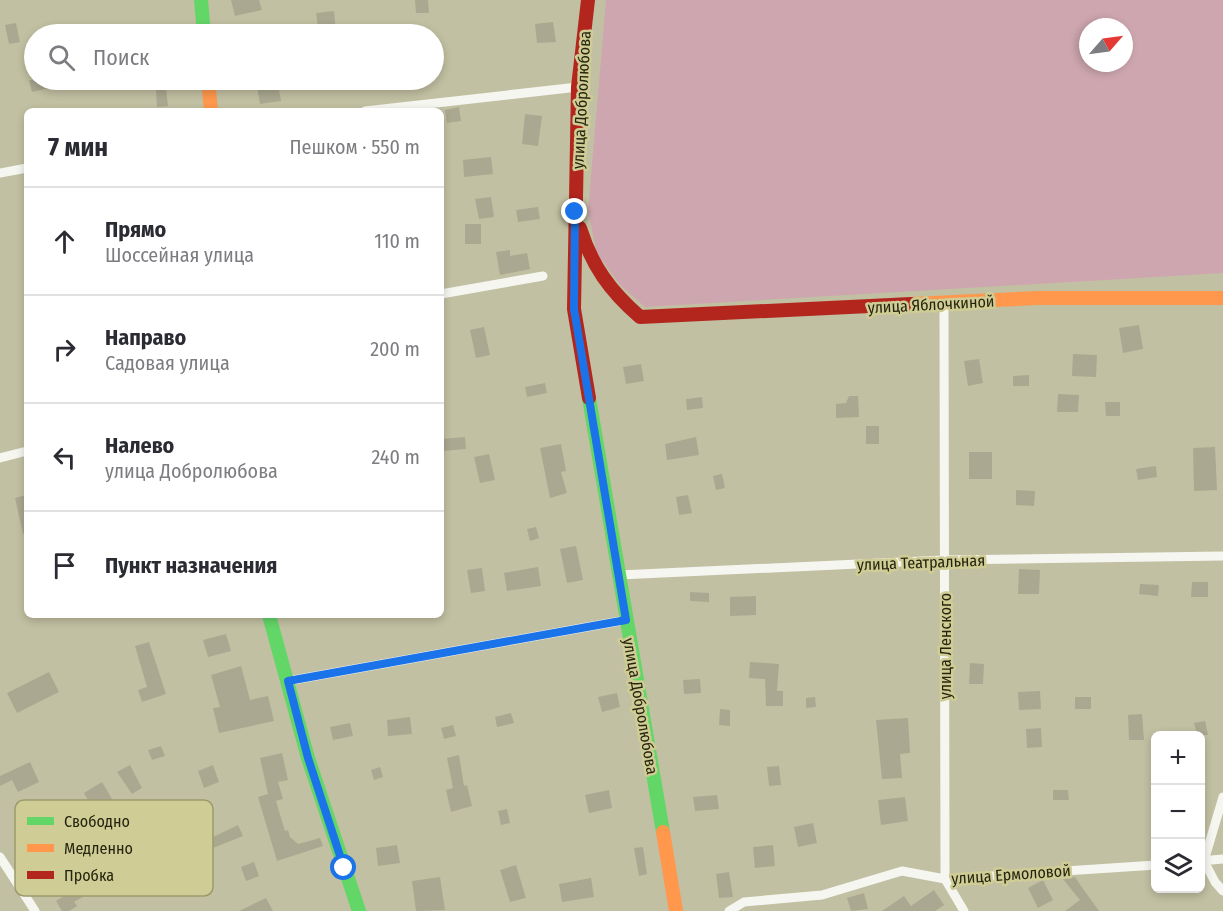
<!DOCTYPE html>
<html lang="ru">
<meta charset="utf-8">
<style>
body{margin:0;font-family:"Fira Sans Condensed",sans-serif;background:#f2f2f3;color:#2b2b33}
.controls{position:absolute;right:18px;bottom:18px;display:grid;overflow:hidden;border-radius:9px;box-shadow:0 3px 9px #0003}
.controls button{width:54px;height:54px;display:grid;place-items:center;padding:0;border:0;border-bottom:2px solid #e1e1e2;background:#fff;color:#2b2b33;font:30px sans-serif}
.compass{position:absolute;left:1079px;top:18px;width:54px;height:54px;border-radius:50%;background:#fff;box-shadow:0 3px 9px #0003;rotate:62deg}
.stop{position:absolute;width:18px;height:18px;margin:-14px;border:4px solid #1a73e8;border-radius:50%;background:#fff}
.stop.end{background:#1a73e8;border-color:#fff;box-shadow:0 2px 6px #0008}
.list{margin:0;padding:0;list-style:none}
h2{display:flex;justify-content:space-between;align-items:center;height:78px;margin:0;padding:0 24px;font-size:26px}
h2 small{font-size:20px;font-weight:400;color:#7c7c81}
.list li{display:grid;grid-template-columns:39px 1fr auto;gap:18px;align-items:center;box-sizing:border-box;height:108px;padding:0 24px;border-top:2px solid #e1e1e2}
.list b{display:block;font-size:22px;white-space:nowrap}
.list p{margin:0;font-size:20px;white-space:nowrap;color:#7c7c81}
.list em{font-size:20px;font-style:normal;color:#7c7c81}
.icon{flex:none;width:33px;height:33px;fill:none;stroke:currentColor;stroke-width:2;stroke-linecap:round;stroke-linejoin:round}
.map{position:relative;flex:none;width:1223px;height:911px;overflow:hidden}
.search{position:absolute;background:#fff;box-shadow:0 3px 9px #0003;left:24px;top:24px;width:420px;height:66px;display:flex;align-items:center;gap:15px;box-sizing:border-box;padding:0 21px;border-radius:33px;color:#7c7c81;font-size:22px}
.panel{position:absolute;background:#fff;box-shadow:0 3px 9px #0003;left:24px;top:108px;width:420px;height:510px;border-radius:9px}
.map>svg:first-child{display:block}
</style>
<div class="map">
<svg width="1223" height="911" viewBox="0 0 1223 911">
<rect width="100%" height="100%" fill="#c2c0a2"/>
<path fill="#cea6af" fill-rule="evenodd" d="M606,0h617v273l-578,34 -25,-22 -23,-32 -9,-41zM1088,27h36v36h-36z"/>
<g fill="#aaa890">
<polygon points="231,0 259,0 262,10 235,16"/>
<polygon points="415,0 428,0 429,13 416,13"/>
<polygon points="334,11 336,33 319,34 316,13"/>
<polygon points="553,22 556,42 537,43 535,24"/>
<polygon points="16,23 20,42 9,44 5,25"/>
<polygon points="29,80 72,80 72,83 32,92"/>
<polygon points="256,80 277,80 281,101 260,104"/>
<polygon points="166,89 168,106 157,107 156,90"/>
<polygon points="459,107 461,121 447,123 445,110"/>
<polygon points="525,114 542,116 538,146 522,144"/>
<polygon points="491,157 493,174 464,177 463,160"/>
<polygon points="491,197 494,217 479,219 475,199"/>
<polygon points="538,207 540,219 518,222 516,210"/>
<rect x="465" y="224" width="16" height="20"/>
<polygon points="510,250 510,256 527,253 530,269 500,275 496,252"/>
<polygon points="1139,325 1143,349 1123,353 1119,328"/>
<polygon points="484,327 490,355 476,358 470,330"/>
<polygon points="1073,354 1097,355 1096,377 1072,376"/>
<polygon points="979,359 983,383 968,386 964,361"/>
<polygon points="641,364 644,381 626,384 623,367"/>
<polygon points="1029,375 1029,386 1013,386 1013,376"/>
<polygon points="545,383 547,393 527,397 525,387"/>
<polygon points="1058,394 1079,395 1078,412 1057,412"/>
<polygon points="849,396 858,396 859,417 836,418 836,404 846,403"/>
<polygon points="702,397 703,408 687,410 686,399"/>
<polygon points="1105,402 1120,402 1120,416 1106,416"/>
<rect x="866" y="426" width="13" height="18"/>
<polygon points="465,437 466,449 443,451 442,439"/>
<polygon points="696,437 699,455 667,460 665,444"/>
<polygon points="561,444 566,471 561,472 567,493 550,498 540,448"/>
<polygon points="1215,447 1217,490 1194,491 1193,448"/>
<rect x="969" y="452" width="23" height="27"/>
<polygon points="489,454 495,480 480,483 474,457"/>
<polygon points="1156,466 1157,477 1138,480 1136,469"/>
<polygon points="722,474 725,488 716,490 713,476"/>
<polygon points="1016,490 1035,491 1034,506 1016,505"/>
<polygon points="27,495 27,534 23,534 15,498"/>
<polygon points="688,495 692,513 679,515 676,497"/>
<polygon points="536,527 539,538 530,541 527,529"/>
<polygon points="576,546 583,580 567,583 560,549"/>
<polygon points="538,567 541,586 507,591 504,573"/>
<polygon points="482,568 485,591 471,593 467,570"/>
<polygon points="1019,569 1040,570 1039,594 1018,594"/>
<polygon points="1192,582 1208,582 1208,597 1191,597"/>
<polygon points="1140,584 1159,585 1158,596 1139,594"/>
<polygon points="690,592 709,593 709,602 690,601"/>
<polygon points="756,596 756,615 730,616 730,597"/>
<polygon points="226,634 231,651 208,657 203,640"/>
<polygon points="149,642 166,694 142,702 138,690 147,687 135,646"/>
<polygon points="750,662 779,664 777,691 783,691 783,706 766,706 765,679 749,678"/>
<polygon points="970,663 984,664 983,684 969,684"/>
<polygon points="241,666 250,700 268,696 274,721 219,733 213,708 220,707 211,675"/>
<polygon points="49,672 59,692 17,713 7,693"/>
<polygon points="700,679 701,693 684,694 683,680"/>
<polygon points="1040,691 1041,709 1019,710 1018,692"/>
<polygon points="617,693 620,707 602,712 598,697"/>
<polygon points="815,697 816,707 806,708 806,698"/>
<rect x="1075" y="697" width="16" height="12"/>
<polygon points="720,709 730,710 730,726 719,725"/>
<polygon points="511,713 514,723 497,727 495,717"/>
<polygon points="1142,714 1144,740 1129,740 1128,715"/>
<polygon points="410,717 412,734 388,736 387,720"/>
<polygon points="908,718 910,753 900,754 902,778 882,779 876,720"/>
<polygon points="1205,721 1208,735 1197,735 1194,723"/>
<polygon points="350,723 353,736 333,740 330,727"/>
<polygon points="453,725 456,736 444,739 441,728"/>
<polygon points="1041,728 1042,747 1027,748 1026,729"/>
<polygon points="161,746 165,756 152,760 148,750"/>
<polygon points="282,753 288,780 278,782 283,799 276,801 285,831 288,830 290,837 298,844 320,838 323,846 277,861 258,797 268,794 260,758"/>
<polygon points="459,755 464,786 467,785 472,806 451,812 446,790 453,788 447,758"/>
<polygon points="30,762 39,782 18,792 12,780 0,786 0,776"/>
<polygon points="130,765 142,788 132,794 117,772"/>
<polygon points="213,765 219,782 204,788 198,771"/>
<polygon points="779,766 781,785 769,786 767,767"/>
<polygon points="380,767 383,777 374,780 371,770"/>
<polygon points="102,782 112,799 93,810 84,793"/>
<polygon points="609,790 612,808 589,813 585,795"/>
<polygon points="1053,790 1068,790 1069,800 1053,800"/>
<polygon points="717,795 719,809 695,811 693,797"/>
<polygon points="905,797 908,821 881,825 878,800"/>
<polygon points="507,809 510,823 501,825 498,811"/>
<polygon points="813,823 817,843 798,847 794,827"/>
<polygon points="238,825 243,836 213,848 209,839"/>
<polygon points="397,845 400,863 378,866 376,848"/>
<polygon points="773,845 775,866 755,868 753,847"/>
<polygon points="643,847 647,874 639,876 634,848"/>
<polygon points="254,862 259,876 246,881 241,867"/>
<polygon points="516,865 526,898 510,902 500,870"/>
<polygon points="92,868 102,886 74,902 77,906 69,911 62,911 56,901 78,887 73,878"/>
<polygon points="729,872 733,897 719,898 716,874"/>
<polygon points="440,877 445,910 416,911 412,881"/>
<polygon points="1075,877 1081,886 1099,911 1065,911 1080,900 1063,879"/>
<polygon points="591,878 594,897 562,902 559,884"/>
<polygon points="1043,880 1053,900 1038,908 1028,888"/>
<polygon points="934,890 944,905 935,911 882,911 904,896 911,906"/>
<polygon points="864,893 868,909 851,911 847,898"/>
<polygon points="266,898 273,911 239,911"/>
</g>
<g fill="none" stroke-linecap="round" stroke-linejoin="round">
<g stroke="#f6f6f1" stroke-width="9">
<polyline points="365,111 578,87"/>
<polyline points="0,173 27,168"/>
<polyline points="441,294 543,276"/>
<polyline points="944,304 945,879 964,911"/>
<polyline points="0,458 27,451"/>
<polyline points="619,575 944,560 1223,556"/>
<polyline points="288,681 626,620"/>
<polyline points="0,857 35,911"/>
<polyline points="1200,861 1223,859"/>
<polyline points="1204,861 1223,797"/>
<polyline points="1204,861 1215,882 1223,891"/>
<polyline points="729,911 744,902 822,895 902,871 945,879 1156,865"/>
</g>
<g stroke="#63d668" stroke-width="14">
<polyline points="201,0 204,34"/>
<polyline points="589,398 663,832"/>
<polyline points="269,615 308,758 359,911"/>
</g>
<g stroke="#ff974d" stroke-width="14">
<polyline points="208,80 211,111"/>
<polyline points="911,304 1037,298 1223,298"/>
<polyline points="663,832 676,911"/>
</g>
<g stroke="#b3261e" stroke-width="14">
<polyline points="588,0 578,87 574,309 589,398"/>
<path d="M580,228c12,38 30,63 60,89l271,-13"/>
</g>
</g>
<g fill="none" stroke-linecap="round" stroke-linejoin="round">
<polyline stroke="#1a73e8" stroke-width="8" points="344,868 308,758 288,681 626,620 574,309 575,212"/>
</g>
<g text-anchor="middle" stroke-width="5" stroke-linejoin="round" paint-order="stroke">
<g font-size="16" fill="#25240e" stroke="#cfcc95">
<text transform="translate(581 100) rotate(-87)" y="6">улица Добролюбова</text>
<text transform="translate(931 304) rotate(-3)" y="6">улица Яблочкиной</text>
<text transform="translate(921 562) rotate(-2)" y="6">улица Театральная</text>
<text transform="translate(945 646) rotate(-90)" y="6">улица Ленского</text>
<text transform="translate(641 706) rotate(80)" y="6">улица Добролюбова</text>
<text transform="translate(1011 874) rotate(-4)" y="6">улица Ермоловой</text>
</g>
</g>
<rect x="15" y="800" width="198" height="96" rx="9" fill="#cfcc95" stroke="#9c9a6c" stroke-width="1.5"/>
<rect x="27" y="817" width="27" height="8" fill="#63d668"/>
<rect x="27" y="844" width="27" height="8" fill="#ff974d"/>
<rect x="27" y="871" width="27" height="8" fill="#b3261e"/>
<g font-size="16" fill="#25240e">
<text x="64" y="827">Свободно</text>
<text x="64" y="854">Медленно</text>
<text x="64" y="881">Пробка</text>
</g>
</svg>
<div class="controls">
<button>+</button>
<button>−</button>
<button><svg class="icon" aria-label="layers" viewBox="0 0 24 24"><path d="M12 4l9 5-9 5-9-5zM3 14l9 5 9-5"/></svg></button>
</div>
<svg class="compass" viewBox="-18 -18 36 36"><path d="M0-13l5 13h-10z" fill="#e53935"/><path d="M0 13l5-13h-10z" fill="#7c7c81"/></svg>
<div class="stop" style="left:344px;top:868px"></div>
<div class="stop end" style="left:575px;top:212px"></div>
<div class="search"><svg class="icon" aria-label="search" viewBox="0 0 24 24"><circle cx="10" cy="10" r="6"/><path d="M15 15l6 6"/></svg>Поиск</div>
<section class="panel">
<h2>7 мин<small>Пешком · 550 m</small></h2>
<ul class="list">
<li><svg class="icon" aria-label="ahead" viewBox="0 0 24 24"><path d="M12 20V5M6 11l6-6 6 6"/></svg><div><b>Прямо</b><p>Шоссейная улица</p></div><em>110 m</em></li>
<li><svg class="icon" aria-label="right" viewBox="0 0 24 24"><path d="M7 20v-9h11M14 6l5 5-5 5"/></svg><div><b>Направо</b><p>Садовая улица</p></div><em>200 m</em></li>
<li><svg class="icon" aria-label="left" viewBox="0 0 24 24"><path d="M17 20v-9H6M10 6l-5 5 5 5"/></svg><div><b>Налево</b><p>улица Добролюбова</p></div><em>240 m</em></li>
<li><svg class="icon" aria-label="arrive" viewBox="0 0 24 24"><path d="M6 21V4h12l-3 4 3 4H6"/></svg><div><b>Пункт назначения</b></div></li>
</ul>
</section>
</div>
